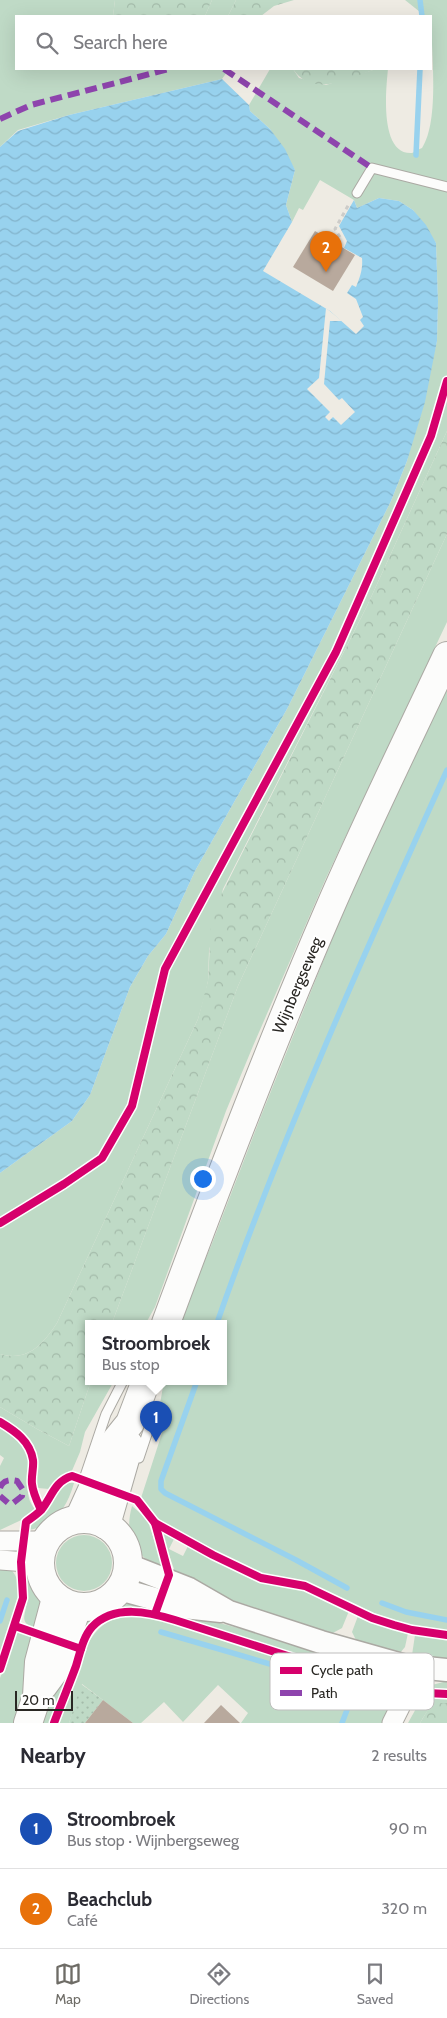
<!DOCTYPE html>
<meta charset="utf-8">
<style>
body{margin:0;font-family:Cabin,sans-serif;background:#f2f2f3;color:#2b2b33}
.scale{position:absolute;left:15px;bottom:12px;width:58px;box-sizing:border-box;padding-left:5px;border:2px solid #292723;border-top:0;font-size:14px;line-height:18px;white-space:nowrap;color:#292723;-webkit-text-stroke:4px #fff;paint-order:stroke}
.you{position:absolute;left:202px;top:1178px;width:18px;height:18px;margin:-12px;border:4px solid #fff;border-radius:50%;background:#1a73e8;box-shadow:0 0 0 8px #1a73e833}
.badge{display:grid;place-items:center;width:32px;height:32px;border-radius:50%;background:#6e6c66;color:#fff;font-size:16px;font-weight:700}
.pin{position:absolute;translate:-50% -41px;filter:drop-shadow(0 1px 2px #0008)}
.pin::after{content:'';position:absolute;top:26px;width:18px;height:15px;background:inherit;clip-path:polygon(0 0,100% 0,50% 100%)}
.popup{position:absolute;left:85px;top:1320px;width:142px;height:65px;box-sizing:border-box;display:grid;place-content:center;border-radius:0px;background:#fff;filter:drop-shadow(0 1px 4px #0005);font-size:16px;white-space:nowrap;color:#7c7c81}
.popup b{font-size:19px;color:#2b2b33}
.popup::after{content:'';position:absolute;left:50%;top:100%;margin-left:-10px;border:10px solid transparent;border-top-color:#fff}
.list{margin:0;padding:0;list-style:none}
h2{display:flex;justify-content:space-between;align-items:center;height:65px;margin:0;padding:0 20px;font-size:21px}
h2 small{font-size:16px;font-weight:400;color:#7c7c81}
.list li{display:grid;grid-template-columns:32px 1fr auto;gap:15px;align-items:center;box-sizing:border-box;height:80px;padding:0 20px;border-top:1px solid #e1e1e2}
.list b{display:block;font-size:19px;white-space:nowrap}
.list p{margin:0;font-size:16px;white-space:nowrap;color:#7c7c81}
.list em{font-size:16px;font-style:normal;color:#7c7c81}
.icon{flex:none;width:28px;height:28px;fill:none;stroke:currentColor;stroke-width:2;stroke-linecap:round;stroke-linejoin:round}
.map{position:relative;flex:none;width:447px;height:1723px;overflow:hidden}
.search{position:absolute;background:#fff;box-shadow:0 5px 20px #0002;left:15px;right:15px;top:15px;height:55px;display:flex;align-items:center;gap:12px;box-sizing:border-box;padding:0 18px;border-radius:0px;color:#7c7c81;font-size:19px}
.sheet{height:225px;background:#fff}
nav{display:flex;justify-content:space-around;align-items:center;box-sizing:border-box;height:70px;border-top:1px solid #e1e1e2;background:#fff;font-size:14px;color:#7c7c81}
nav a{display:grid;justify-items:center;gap:2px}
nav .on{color:#6e6c66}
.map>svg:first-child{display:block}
</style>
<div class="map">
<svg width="447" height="1723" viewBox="0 0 447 1723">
<defs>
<pattern id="forest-crowns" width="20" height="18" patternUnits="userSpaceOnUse" patternTransform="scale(1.25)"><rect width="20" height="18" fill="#bfdac6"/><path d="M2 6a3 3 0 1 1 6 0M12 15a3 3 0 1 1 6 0" fill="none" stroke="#a4bbaa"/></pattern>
<pattern id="garden-dots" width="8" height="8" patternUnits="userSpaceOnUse" patternTransform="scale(1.25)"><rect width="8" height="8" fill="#bfdac6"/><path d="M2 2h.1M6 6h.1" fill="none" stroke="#a4bbaa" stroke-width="1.8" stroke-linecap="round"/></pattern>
<pattern id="water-waves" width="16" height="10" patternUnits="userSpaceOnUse" patternTransform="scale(1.25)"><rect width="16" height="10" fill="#98d2ee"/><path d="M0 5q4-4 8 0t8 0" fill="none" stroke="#83b4cc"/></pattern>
</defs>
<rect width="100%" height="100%" fill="#eeebe3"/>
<g fill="#bfdac6">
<polygon points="0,0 115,0 113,16 16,16 16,69 229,69 222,79 69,115 18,130 0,147"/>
<polygon points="212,0 236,0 228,16 205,16"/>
<path d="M405,0h42v431l-80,175 -144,283 -14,62 -1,30 -3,14 -7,24 -141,304c-14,21 -29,39 -57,31v-181l72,-52 18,-26 40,-108 18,-31 18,-22 29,-63 92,-162 104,-208 16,-40 30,-120 1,-40 -2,-58 -23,-33 -14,-9 -20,-3 -22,10 -3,-8 -34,-20 -17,30 -4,-2 -7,14 -6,-17 9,-35 -25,-41 -20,-18 -1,-6 21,-36h23l6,9 27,7 50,-16h12c-2,20 -9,86 24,84 3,-1 7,-4 10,-5 18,-28 9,-98 9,-132h-6z"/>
<polygon points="447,534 447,622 326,878 253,1046 226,1111 155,1307 146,1323 112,1323 238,986"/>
<polygon points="447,687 447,1632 411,1626 389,1620 306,1582 264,1576 166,1525 157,1518 141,1498 162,1433 156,1427 164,1381 224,1381 224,1323 180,1323 186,1303 211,1246 261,1116 344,909"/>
<path d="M91,1381h23l-29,51 -5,20 -9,21 -12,4 -10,12 -11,-1c-3,-7 -1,-16 -1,-24 1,-24 -19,-36 -37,-48v-9l37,22 32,17z"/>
<path d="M0,1425c5,4 12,7 17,11 24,25 0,53 18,73l-3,6 -32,15v-64l4,-8 -4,-3z"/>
<path d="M68,1483h6c-7,24 -18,42 -45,47l3,-6 9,-7 6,-9 12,-20z"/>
<path d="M132,1506l15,13 18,52c-29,-14 -42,-33 -33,-65z"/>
<polygon points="161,1532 174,1539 169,1549 183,1556 188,1546 256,1580 299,1588 349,1611 342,1628 331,1634 232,1600 173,1574 174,1569"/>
<circle cx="84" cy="1563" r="28"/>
<path d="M9,1568c23,18 -1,67 -9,88v-87z"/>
<path d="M24,1573h2c21,17 18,35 15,59 -26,-11 -14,-14 -14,-35 0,-8 -3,-15 -3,-24z"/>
<path d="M127,1601l25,9c-32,-7 -60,5 -73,34l7,-25 31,-15z"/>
<polygon points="163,1608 264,1635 379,1673 382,1682 161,1613"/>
<path d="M130,1615h9l29,7 217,68 5,11 -6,22h-143l7,-10 -30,-28 -35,37 -19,-20 -23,21h-8l-51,-39 -13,39h-11c9,-26 23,-81 44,-97 8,-7 18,-8 28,-11z"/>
<polygon points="358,1616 408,1633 405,1647 400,1653 357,1642 352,1632"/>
<polygon points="17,1631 38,1639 14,1723 0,1723 0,1678"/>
<polygon points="415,1635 447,1639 447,1659 412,1655"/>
<polygon points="70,1650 76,1652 50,1723 42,1723"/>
<polygon points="447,1681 447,1690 430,1689 432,1685"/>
<path d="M423,1696l24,1v6c-18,0 -18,6 -27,20h-12z"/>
</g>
<g fill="url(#forest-crowns)">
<polygon points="115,0 212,0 205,16 113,16"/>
<polygon points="236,0 294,0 274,6 261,16 228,16"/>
<path d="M293,69h83c-27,9 -63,30 -83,0z"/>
<path d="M447,431v103l-209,452 -126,337h-24v58h3l-22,65 -32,-17 -37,-22v-53c28,8 43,-10 57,-31l141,-304 10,-38 3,-57 5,-19 151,-299z"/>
<polygon points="436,1703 447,1703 447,1723 420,1723 430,1706"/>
</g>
<polygon fill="url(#garden-dots)" points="81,1684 103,1700 85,1723 69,1723"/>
<path fill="url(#water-waves)" d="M222,79l27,26 1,6 20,18 15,20 10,21 -9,35 6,17 -29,49 67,40 26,23 8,-8 -4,-6 3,-3 -7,-18 -9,-6 5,-8 4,2c4,-10 7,-18 6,-29l-18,-10 3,-7 -8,-15 15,-26 3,8 22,-10 20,3 14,9 13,15 10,18 2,58 -1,40 -12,61 -18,59 -16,40 -104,208 -92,162 -29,63 -18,22 -18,31 -40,108 -18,26 -72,52v-1026l18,-16 51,-16z"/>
<polygon fill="#eeebe3" points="326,308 342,321 330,321 324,384 339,400 342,398 355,412 341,425 333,417 329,421 325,417 330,412 307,389 319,378"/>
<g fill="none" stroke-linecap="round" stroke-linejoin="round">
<g stroke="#98d2ee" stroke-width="5.5">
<polyline points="420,0 422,16"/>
<polyline points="416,155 420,69"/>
<path d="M217,1323c66,-189 148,-371 230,-553"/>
<polyline points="197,1381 161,1481 161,1489 165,1493 296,1560 347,1588"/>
<polyline points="382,1603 406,1612 447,1620"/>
<polyline points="0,1621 7,1600"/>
<polyline points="161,1632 355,1689 342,1723"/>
</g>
</g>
<g fill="#b8a99d">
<polygon points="315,231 355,255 333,291 293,267"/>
<polygon points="103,1700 133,1723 85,1723"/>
<polygon points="221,1705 240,1723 204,1723"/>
</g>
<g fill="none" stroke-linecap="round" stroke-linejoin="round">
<g stroke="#aba9a3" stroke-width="11">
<g id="service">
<polyline points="357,193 372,168 447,187"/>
<polyline points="139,1458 150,1425 148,1400"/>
<polyline points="85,1476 106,1414 123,1381"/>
</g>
</g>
<g stroke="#aba9a3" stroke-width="21">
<g id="minor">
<polyline points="0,1541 45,1541"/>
<polyline points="0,1560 39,1563"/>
<polyline points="392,1723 400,1707 406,1666"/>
</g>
</g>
<g stroke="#aba9a3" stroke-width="25">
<g id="tertiary">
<polyline points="128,1565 189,1589 229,1612 321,1642 406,1666 447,1670"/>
<polyline points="119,1589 184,1607 221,1611"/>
</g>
</g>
<g stroke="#aba9a3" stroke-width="30">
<g id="primary">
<path d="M166,1323c51,-138 103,-275 162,-411 37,-86 79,-171 119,-256"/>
<polyline points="79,1519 113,1444 130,1423 146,1381"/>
<circle cx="84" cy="1563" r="44"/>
<polyline points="106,1525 129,1445"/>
<polyline points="43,1686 57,1667 77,1607"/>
<polyline points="28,1723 37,1696 39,1662 56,1598"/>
</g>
</g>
<polyline stroke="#cdccc9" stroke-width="3" stroke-dasharray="4 4" stroke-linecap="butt" points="340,237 335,229 349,204"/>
<use href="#service" stroke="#fcfcfb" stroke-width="9"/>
<use href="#minor" stroke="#fcfcfb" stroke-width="19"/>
<use href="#tertiary" stroke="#fcfcfb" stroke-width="22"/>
<use href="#primary" stroke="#fcfcfb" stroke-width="28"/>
<g stroke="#8e44ad" stroke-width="6" stroke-dasharray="12 6" stroke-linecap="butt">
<polyline points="224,69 372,168"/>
<polyline points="0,119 31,105 169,69"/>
<path d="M0,1488c3,-8 10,-9 17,-7l6,9 -1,6 -9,7h-5l-8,-7"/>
</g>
<g stroke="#fff" stroke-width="11">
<g id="cycleway">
<polyline points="0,1223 64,1184 102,1158 132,1106 165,969 336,652 431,436 447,381"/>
<path d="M0,1422c15,9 30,19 33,38 1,7 -2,16 -1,24 1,9 5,17 9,26"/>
<polyline points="155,1523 213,1555 261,1578 305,1586 372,1618 394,1625 412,1630 447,1635"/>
<polyline points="15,1626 81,1649"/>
<path d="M0,1669l23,-71 -2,-36 5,-40c5,-4 12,-8 16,-13 10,-13 13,-28 30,-33l65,24 18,23 14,52 -14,39"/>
<path d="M54,1723c7,-19 15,-38 22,-57 4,-13 7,-29 16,-39 22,-23 57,-15 83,-7l200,64 52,9 20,1"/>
</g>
</g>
<use href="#cycleway" stroke="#d6006c" stroke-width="8"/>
</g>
<g text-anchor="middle" stroke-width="4" stroke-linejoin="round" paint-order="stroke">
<g font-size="16" fill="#292723" stroke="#fff">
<text transform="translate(297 985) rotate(-67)" y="6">Wijnbergseweg</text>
</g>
</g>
<rect x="270" y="1653" width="164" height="57" rx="8" fill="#fff" stroke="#bfbebd" stroke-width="1"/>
<rect x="280" y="1667" width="22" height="7" fill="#d6006c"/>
<rect x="280" y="1690" width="22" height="6" fill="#8e44ad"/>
<g font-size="14" fill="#292723">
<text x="311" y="1675">Cycle path</text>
<text x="311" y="1698">Path</text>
</g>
</svg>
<div class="scale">20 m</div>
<div class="you"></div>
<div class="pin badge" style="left:156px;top:1442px;background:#1a4fb4">1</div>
<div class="popup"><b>Stroombroek</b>Bus stop</div>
<div class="pin badge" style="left:326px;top:272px;background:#e8710a">2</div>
<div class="search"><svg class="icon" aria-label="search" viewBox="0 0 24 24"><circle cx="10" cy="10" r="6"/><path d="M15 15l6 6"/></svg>Search here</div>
</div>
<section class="sheet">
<h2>Nearby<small>2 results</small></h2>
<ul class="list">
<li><span class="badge" style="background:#1a4fb4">1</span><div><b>Stroombroek</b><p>Bus stop · Wijnbergseweg</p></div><em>90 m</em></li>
<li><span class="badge" style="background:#e8710a">2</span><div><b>Beachclub</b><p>Café</p></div><em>320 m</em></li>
</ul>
</section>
<nav>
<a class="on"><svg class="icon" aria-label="map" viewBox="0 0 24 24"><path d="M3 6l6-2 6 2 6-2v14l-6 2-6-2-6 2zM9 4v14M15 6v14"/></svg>Map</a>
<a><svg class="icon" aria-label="directions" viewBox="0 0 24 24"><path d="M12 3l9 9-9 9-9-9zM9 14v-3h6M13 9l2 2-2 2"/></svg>Directions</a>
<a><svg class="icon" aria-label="saved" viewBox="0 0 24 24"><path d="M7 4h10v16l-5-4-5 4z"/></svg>Saved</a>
</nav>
